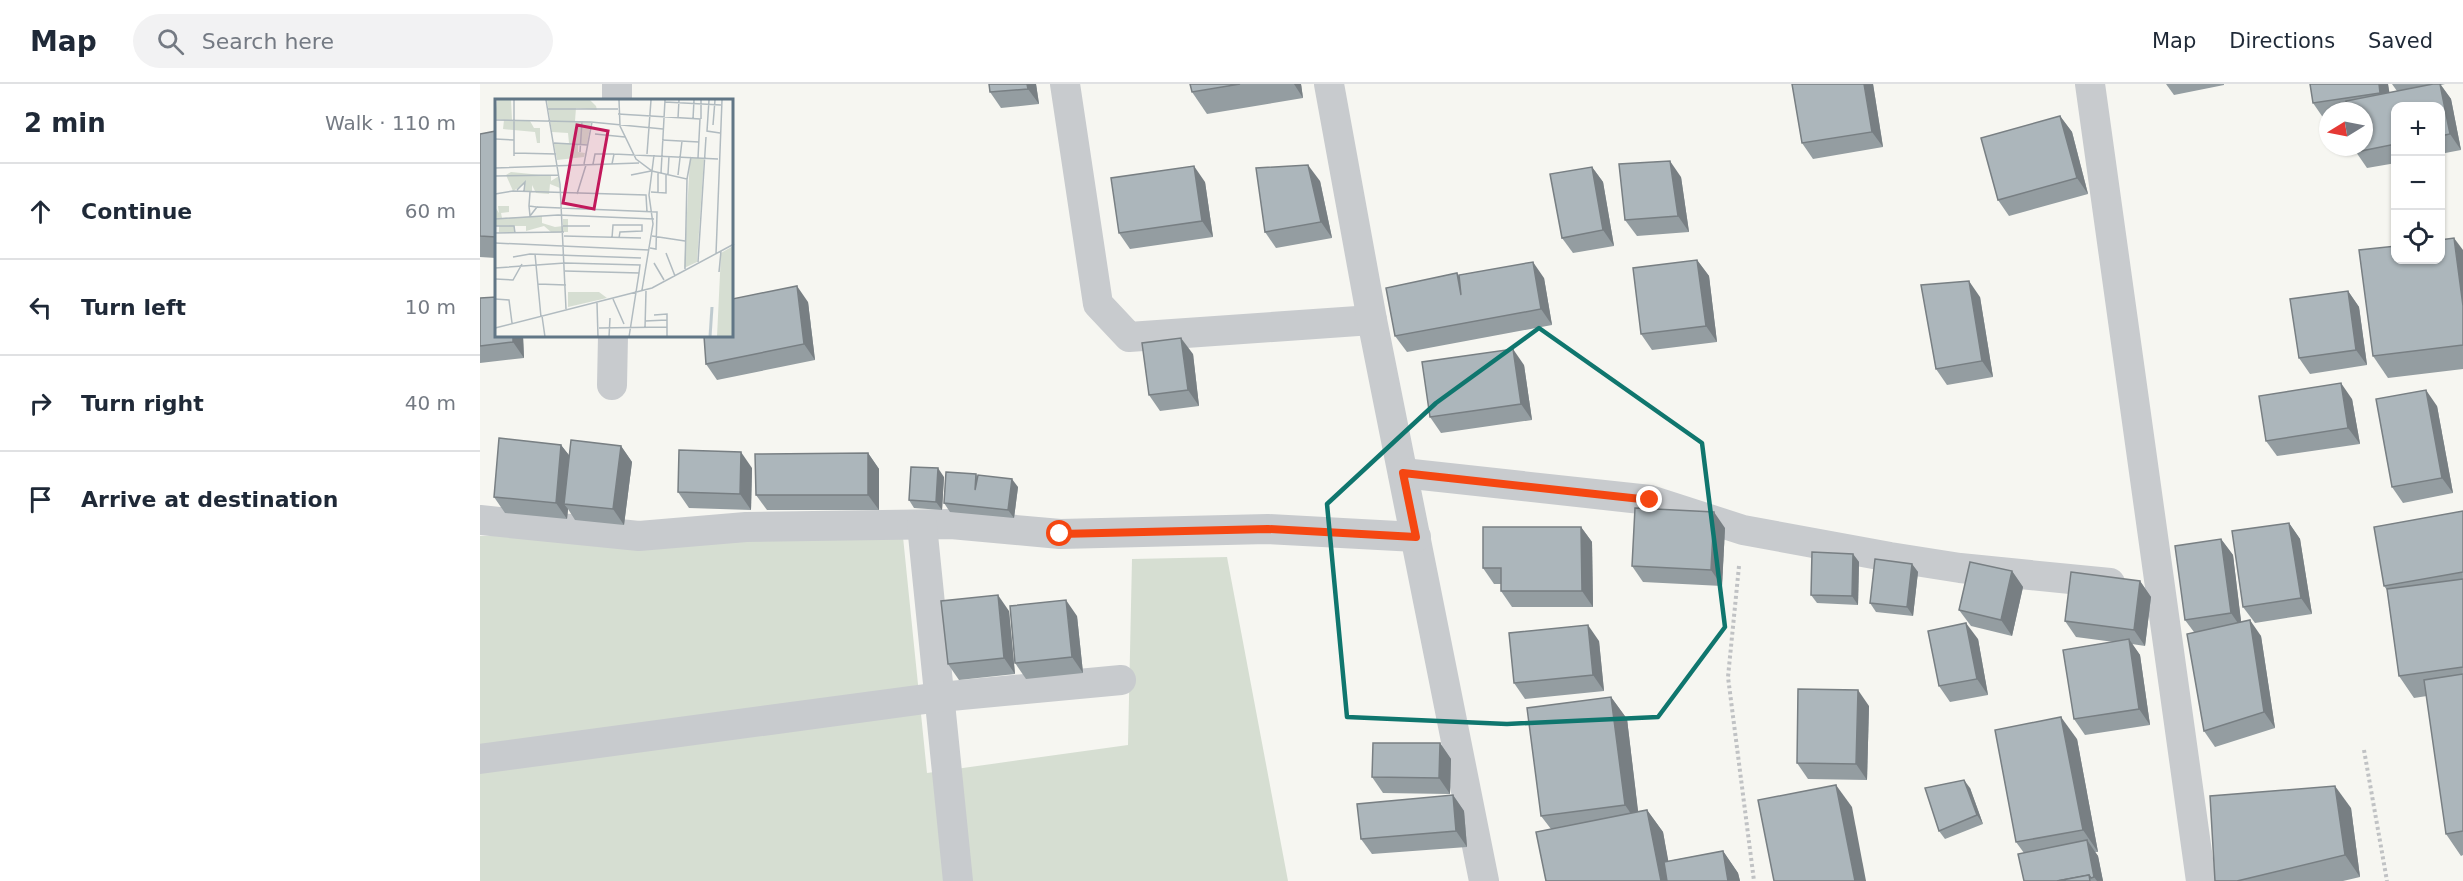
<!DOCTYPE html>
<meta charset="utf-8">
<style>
body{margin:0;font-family:"DejaVu Sans",sans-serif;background:#f2f2f3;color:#1f2937}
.controls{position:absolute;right:18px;top:18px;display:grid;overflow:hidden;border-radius:12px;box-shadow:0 2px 4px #0004}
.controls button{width:54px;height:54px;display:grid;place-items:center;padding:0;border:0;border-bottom:2px solid #e0e1e3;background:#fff;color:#1f2937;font:30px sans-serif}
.compass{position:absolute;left:1839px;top:18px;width:54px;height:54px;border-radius:50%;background:#fff;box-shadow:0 2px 4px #0004;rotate:260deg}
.stop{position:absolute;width:18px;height:18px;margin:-14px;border:4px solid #f54712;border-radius:50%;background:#fff}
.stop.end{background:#f54712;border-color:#fff;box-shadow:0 2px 6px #0008}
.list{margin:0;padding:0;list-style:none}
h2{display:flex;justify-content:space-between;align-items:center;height:78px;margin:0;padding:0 24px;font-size:26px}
h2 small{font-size:20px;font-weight:400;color:#747a83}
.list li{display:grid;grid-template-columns:39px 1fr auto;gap:18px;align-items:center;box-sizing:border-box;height:96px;padding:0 24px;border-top:2px solid #e0e1e3}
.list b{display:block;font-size:22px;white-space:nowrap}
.list em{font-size:20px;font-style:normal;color:#747a83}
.icon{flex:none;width:33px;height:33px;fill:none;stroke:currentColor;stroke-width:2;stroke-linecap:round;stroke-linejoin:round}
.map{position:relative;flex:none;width:1983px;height:797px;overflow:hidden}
header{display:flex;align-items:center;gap:36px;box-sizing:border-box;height:84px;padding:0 30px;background:#fff;border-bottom:2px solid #e0e1e3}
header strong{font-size:28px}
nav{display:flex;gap:33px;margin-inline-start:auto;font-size:21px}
.search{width:420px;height:54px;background:#f2f2f3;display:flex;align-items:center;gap:15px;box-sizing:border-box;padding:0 21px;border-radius:33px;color:#747a83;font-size:22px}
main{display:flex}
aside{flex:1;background:#fff}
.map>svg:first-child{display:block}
</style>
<header>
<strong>Map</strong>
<div class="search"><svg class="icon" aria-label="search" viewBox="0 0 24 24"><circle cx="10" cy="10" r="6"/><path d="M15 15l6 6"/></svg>Search here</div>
<nav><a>Map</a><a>Directions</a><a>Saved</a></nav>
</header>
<main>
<aside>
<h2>2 min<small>Walk · 110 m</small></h2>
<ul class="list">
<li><svg class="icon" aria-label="ahead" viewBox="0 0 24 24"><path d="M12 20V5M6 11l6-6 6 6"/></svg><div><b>Continue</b></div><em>60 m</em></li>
<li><svg class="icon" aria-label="left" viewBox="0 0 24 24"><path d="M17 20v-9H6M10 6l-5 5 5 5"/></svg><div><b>Turn left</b></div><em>10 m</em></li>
<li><svg class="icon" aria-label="right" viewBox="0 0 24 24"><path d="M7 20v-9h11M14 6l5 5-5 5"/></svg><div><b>Turn right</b></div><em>40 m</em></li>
<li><svg class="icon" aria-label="arrive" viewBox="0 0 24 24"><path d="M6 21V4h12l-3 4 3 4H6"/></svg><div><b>Arrive at destination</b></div></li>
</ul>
</aside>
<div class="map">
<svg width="1983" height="797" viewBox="0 0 1983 797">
<rect width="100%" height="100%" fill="#f6f6f1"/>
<polygon fill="#d6ded2" points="0,452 423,453 447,689 648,661 652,475 747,473 808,797 0,797"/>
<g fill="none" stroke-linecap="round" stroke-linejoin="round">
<g stroke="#c0c2c4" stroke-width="4" stroke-dasharray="3 3" stroke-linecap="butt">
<polyline points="1259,482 1248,593 1274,797"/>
<polyline points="1884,666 1907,797"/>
</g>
<g stroke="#c8cbce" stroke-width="30">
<polyline points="585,0 618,220 649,253 892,236"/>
<polyline points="849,0 892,236 1004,797"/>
<polyline points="1610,0 1721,797"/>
<polyline points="137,16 137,0"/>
<polyline points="132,301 133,252"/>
<polyline points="923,389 1170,416 1263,446 1410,473 1480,484 1630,499"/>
<polyline points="0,436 159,452 266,443 471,440 580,450 788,445 936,453"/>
<polyline points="442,441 478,797"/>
<polyline points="0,675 460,613 641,596"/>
</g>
</g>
<g fill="#949da1">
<polygon points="556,0 559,20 521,24 510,8"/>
<polygon points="710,0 821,0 823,14 727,30 712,8"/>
<polygon points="1312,0 1393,0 1403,63 1333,75 1322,59"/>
<polygon points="1686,0 1744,0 1744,1 1694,11"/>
<polygon points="1830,0 1908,0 1909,9 1917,7 1912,0 1965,0 1961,1 1971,15 1981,66 1960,70 1960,22 1916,22 1916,79 1887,84 1876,68 1884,27 1848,27 1848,34 1844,35 1833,19"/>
<polygon points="1580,32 1592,48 1608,110 1529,132 1518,116"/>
<polygon points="16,47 16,174 0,173 0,50"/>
<polygon points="1112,83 1123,98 1134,162 1093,169 1082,154"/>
<polygon points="1201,93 1209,148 1157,152 1145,136"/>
<polygon points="840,97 852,154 796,164 785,148"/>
<polygon points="725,98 733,153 650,165 639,149"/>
<polygon points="1983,166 1983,285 1908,294 1893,272"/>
<polygon points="1217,176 1229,192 1237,258 1172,266 1161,250"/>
<polygon points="979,193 1064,194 1072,241 927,268 915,252"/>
<polygon points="1868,207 1879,223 1887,281 1830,290 1819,274"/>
<polygon points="1500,213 1513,293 1467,301 1456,285"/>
<polygon points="0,214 16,252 43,252 44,274 0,279"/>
<polygon points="328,218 335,276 237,296 226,280"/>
<polygon points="713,270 719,322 680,327 669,311"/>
<polygon points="1044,281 1052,336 961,349 950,333"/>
<polygon points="1872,315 1880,360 1797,372 1786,357"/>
<polygon points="1957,322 1973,409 1923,419 1912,403"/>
<polygon points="81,361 89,372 141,362 152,378 144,441 95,436 88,425 87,435 25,429 14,413"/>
<polygon points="388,369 399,385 399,426 287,426 276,411"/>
<polygon points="272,384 271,426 209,424 198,408"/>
<polygon points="496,390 498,393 538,403 534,434 470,428 464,419"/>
<polygon points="464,393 462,426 434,424 429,416"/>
<polygon points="1983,427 1983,771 1981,772 1966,750 1947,612 1934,614 1919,592 1907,506 1904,502"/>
<polygon points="1809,439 1820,455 1832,530 1775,539 1763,523"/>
<polygon points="1101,443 1112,458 1113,523 1032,523 1021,507 1021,500 1014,500 1003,484"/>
<polygon points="1245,444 1242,502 1163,498 1152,482"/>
<polygon points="1741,455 1753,471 1761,538 1781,552 1795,644 1735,663 1724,647 1714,548 1705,536"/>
<polygon points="1373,470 1379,478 1378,521 1337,519 1331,511"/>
<polygon points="1432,480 1438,488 1433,532 1396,528 1390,519"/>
<polygon points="1532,487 1543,503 1532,552 1491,542 1479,526"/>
<polygon points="1660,497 1671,513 1665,562 1652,560 1660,571 1670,641 1605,651 1594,635 1634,558 1596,553 1585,537"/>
<polygon points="529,527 535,590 479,596 468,580"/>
<polygon points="597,532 603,589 546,595 535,579"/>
<polygon points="1498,555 1508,611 1470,618 1459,602"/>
<polygon points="1119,557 1124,607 1045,615 1034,599"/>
<polygon points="1131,613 1147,635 1158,728 1167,726 1183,748 1188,777 1243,767 1258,789 1260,797 1066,797 1071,745 1061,732"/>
<polygon points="1389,622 1387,696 1328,695 1317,679"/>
<polygon points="1597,655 1618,768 1615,768 1618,772 1623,797 1544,797 1544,769 1536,758"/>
<polygon points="960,659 971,675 970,710 903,709 892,693"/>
<polygon points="1490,704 1503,740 1465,755 1459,747"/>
<polygon points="973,711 984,727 987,763 892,770 881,755"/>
<polygon points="1871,724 1880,793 1863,797 1735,797"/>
</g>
<g fill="#787f83">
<polygon points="547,0 556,0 559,20 548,5"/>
<polygon points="814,0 821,0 823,14"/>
<polygon points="1384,0 1393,0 1403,63 1392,48"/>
<polygon points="1899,0 1908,0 1912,24 1900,9"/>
<polygon points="1960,0 1971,15 1981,66 1970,50"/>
<polygon points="1580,32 1592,48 1608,110 1597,94"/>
<polygon points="1190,77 1201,93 1209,148 1198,132"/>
<polygon points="828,81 840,97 852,154 841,138"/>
<polygon points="714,82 725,98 733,153 722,137"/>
<polygon points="1112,83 1123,98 1134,162 1123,146"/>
<polygon points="1974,154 1983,166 1983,222"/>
<polygon points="1217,176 1229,192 1237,258 1226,242"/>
<polygon points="1053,178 1064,194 1072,241 1061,225"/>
<polygon points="1489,197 1500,213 1513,293 1502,277"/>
<polygon points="317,202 328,218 335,276 324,260"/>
<polygon points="1868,207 1879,223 1887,281 1876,266"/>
<polygon points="33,252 43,252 44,274 33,258"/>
<polygon points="701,254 713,270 719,322 708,306"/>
<polygon points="1033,265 1044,281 1052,336 1041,320"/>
<polygon points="1861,299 1872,315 1880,360 1868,344"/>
<polygon points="1946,306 1957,322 1973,409 1962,394"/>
<polygon points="81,361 93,376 84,420 88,425 87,435 76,419"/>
<polygon points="141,362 152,378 144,441 133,425"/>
<polygon points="261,368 272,384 271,426 260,410"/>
<polygon points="388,369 399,385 399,426 388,411"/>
<polygon points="458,384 464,393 462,426 456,418"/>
<polygon points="532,395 538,403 534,434 528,426"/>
<polygon points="1234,428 1245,444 1242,502 1231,486"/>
<polygon points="1809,439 1820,455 1832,530 1821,514"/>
<polygon points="1101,443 1112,458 1113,523 1102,507"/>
<polygon points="1741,455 1753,471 1762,545 1751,529"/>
<polygon points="1373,470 1379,478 1378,521 1372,512"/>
<polygon points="1432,480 1438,488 1433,532 1427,523"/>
<polygon points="1532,487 1543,503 1532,552 1521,536"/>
<polygon points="1660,497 1671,513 1665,562 1654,546"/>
<polygon points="518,511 529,527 535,590 524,574"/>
<polygon points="586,516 597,532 603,589 592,573"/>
<polygon points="1770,536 1781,552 1795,644 1784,628"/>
<polygon points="1486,539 1498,555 1508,611 1497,595"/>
<polygon points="1108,541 1119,557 1124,607 1113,591"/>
<polygon points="1649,555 1660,571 1670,641 1659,625"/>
<polygon points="1378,606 1389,622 1387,696 1376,680"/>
<polygon points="1131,613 1147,635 1160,743 1145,721"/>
<polygon points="1581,633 1597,655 1618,768 1603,746"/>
<polygon points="960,659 971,675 970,710 959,694"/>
<polygon points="1484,696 1490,704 1503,740 1497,731"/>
<polygon points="1356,701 1372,723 1386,797 1375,797"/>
<polygon points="1855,702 1871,724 1880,793 1865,771"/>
<polygon points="973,711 984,727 987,763 976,747"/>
<polygon points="1167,726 1183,748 1192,797 1181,797"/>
<polygon points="1607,756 1618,772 1623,797 1617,797 1614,793"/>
<polygon points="1243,767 1258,789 1260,797 1248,797"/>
</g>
<g fill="#acb6bb" stroke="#787f83" stroke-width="1.5">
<polygon points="509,0 547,0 548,5 510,8"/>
<polygon points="710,0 760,0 712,8"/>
<polygon points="1312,0 1384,0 1392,48 1322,59"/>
<polygon points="1830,0 1899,0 1900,9 1833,19"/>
<polygon points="1953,0 1960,0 1970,50 1960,52 1960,22 1916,22 1916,60 1876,68 1875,63 1884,63 1884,27 1868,27 1866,17"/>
<polygon points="1580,32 1597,94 1518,116 1501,54"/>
<polygon points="16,47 16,153 0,152 0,50"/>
<polygon points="1190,77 1198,132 1145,136 1139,80"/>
<polygon points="828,81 841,138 785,148 776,84"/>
<polygon points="714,82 722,137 639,149 631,94"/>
<polygon points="1112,83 1123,146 1082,154 1070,90"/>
<polygon points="1974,154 1983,222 1983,261 1893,272 1879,166 1916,162 1916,176 1960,176 1960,156"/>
<polygon points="1217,176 1226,242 1161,250 1153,184"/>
<polygon points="1053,178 1061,225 915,252 906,204 977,189 981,211 979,191"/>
<polygon points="1489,197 1502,277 1456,285 1441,201"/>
<polygon points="317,202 324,260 226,280 224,252 252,252 252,215"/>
<polygon points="1868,207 1876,266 1819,274 1810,215"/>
<polygon points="16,213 16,252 33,252 33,258 0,262 0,214"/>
<polygon points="701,254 708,306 669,311 662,259"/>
<polygon points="1033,265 1041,320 950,333 942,278"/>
<polygon points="1861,299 1868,344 1786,357 1779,312"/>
<polygon points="1946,306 1962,394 1912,403 1896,315"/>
<polygon points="19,354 81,361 76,419 14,413"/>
<polygon points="91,356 141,362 133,425 84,420"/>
<polygon points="199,366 261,368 260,410 198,408"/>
<polygon points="388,369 388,411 276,411 275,370"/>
<polygon points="431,383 458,384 456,418 429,416"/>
<polygon points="466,388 496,390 495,406 498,391 532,395 528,426 464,419"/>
<polygon points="1155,424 1234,428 1231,486 1152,482"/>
<polygon points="1983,427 1983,488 1904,502 1894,443"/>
<polygon points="1809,439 1821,514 1763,523 1752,447"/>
<polygon points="1003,443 1101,443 1102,507 1021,507 1021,484 1003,484"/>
<polygon points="1741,455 1751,529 1705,536 1695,462"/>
<polygon points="1332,468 1373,470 1372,512 1331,511"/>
<polygon points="1395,475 1432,480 1427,523 1390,519"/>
<polygon points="1490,478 1532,487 1521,536 1479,526"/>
<polygon points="1591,488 1660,497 1654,546 1585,537"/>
<polygon points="1983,495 1983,583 1919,592 1907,505"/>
<polygon points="518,511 524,574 468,580 461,517"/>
<polygon points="586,516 592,573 535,579 530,522"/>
<polygon points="1770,536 1784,628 1724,647 1707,550"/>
<polygon points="1486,539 1497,595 1459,602 1448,547"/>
<polygon points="1108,541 1113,591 1034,599 1029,549"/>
<polygon points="1649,555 1659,625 1594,635 1583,566"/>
<polygon points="1983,590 1983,747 1966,750 1944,596"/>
<polygon points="1318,605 1378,606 1376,680 1317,679"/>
<polygon points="1131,613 1145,721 1061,732 1047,624"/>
<polygon points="1581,633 1603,746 1536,758 1515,646"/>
<polygon points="893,659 960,659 959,694 892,693"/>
<polygon points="1484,696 1497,731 1459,747 1445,704"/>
<polygon points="1356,701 1375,797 1294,797 1278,716"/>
<polygon points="1855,702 1865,771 1757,797 1735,797 1730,712"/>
<polygon points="973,711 976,747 881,755 877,720"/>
<polygon points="1167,726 1181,797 1066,797 1056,748"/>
<polygon points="1607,756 1614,793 1611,794 1609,791 1577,797 1544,797 1538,770"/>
<polygon points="1243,767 1248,797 1187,797 1184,778"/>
<polygon points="1609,791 1610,797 1577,797"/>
</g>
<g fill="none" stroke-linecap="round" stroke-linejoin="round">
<polyline stroke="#f54712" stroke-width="8" points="580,450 788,445 936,453 923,389 1170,416"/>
</g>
<path fill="none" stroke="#0f766e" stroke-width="4.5" stroke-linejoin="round" d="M1059,244l163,115 23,184 -67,90 -151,7 -160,-7 -20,-213 109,-101z"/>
<g transform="translate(15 15)">
<rect width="238" height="238" fill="#f6f6f1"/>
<path d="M2,1h14l1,20 18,1 4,7h6v15h-3l-2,-11 -32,-3 1,-9 -9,-1zM52,1h43l6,6 1,4 -21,-2 -1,13 16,1 -4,22h-9v8l7,1 -1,4 -27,3 -3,-16 15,-1 -1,-10 -16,-1zM195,59h14l-7,104 -13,6zM16,73l40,4v5l8,-5 1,12 -10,-4 -1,10 -13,-1 -4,-8v7l-8,-1 1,-7 -12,7 -7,-16zM3,107h11v6l-8,1 1,5 40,-2v7l13,4 8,-1v-7h5v13h-17l-7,-6 -18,5v-5h-11l-1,6h-15v-6l13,-1 -17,1v-19l4,6zM238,147v91h-16l4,-84zM73,193h31l8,6 -39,9z" fill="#d6ded2"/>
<path fill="none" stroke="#becacf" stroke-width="3" d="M215,238l2,-30"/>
<path fill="none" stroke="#b1bbc0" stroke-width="1.5" d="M51,1l14,84 6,125M124,1l1,26 16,33 16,12 35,8 -2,90M214,1l-2,31 13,2M170,3l56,3M53,10h70M123,15l82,5 -2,39M183,19l1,-18M198,20l1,-19M206,20v-19M0,21l96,2 72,7M218,26l2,-25M100,35l30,3M0,40l19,1M167,41l37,2M59,44l34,2M85,53l2,-31M19,54l42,1M152,55l4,-54M19,57v-56M89,65l8,-42M98,65l2,-10h19M117,65l2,-10 104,5M0,69l144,-5M163,74v19M166,74l4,-73M173,75l1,-18M136,76l20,-4M183,76l4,-34M0,77l64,-1M192,80l4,-22M22,91l8,-8 -1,9M156,93l15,1v-19M0,95l18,-3 133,4 1,17M82,95l9,-29M34,107l8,1 -7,9 -1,-10 1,-14M42,108l120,5 -1,37 -6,-1M0,120l63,-4 96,4M0,127h19l1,7M68,127h27M0,134l69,-1M69,137l77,2M157,137l33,5M117,139l1,-13h29v6l-22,1 -1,6M0,144l154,7M171,154l9,23M40,155l6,63M221,155l6,-154M18,158l17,-3 111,4M203,163l8,-125M159,164l10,17M0,169l70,-5 75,2 -1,8M70,172l74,2 -10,64M224,173l2,-21M0,180l18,1 9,-16M43,185l28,1M147,191l11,-66 -4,-29 5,-40M0,200l14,1 3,23M118,200l11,25M102,204l1,34M159,216l13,-1v23M47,217l3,21M150,222l22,-1M0,229l157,-40 82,-44M104,229l68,-1M150,229l1,-37M114,238l1,-19"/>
<path fill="#c2185b" fill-opacity="0.15" stroke="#c2185b" stroke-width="3" d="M82,26l31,6 -14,78 -31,-6z"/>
<rect width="238" height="238" fill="none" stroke="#617686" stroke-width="3"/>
</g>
</svg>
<div class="controls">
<button>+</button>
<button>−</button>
<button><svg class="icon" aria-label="locate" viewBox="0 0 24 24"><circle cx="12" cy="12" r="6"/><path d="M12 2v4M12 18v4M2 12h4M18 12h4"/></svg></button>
</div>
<svg class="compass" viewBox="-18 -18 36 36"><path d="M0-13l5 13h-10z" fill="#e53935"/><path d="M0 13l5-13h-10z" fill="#747a83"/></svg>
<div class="stop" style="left:580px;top:450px"></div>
<div class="stop end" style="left:1170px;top:416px"></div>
</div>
</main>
